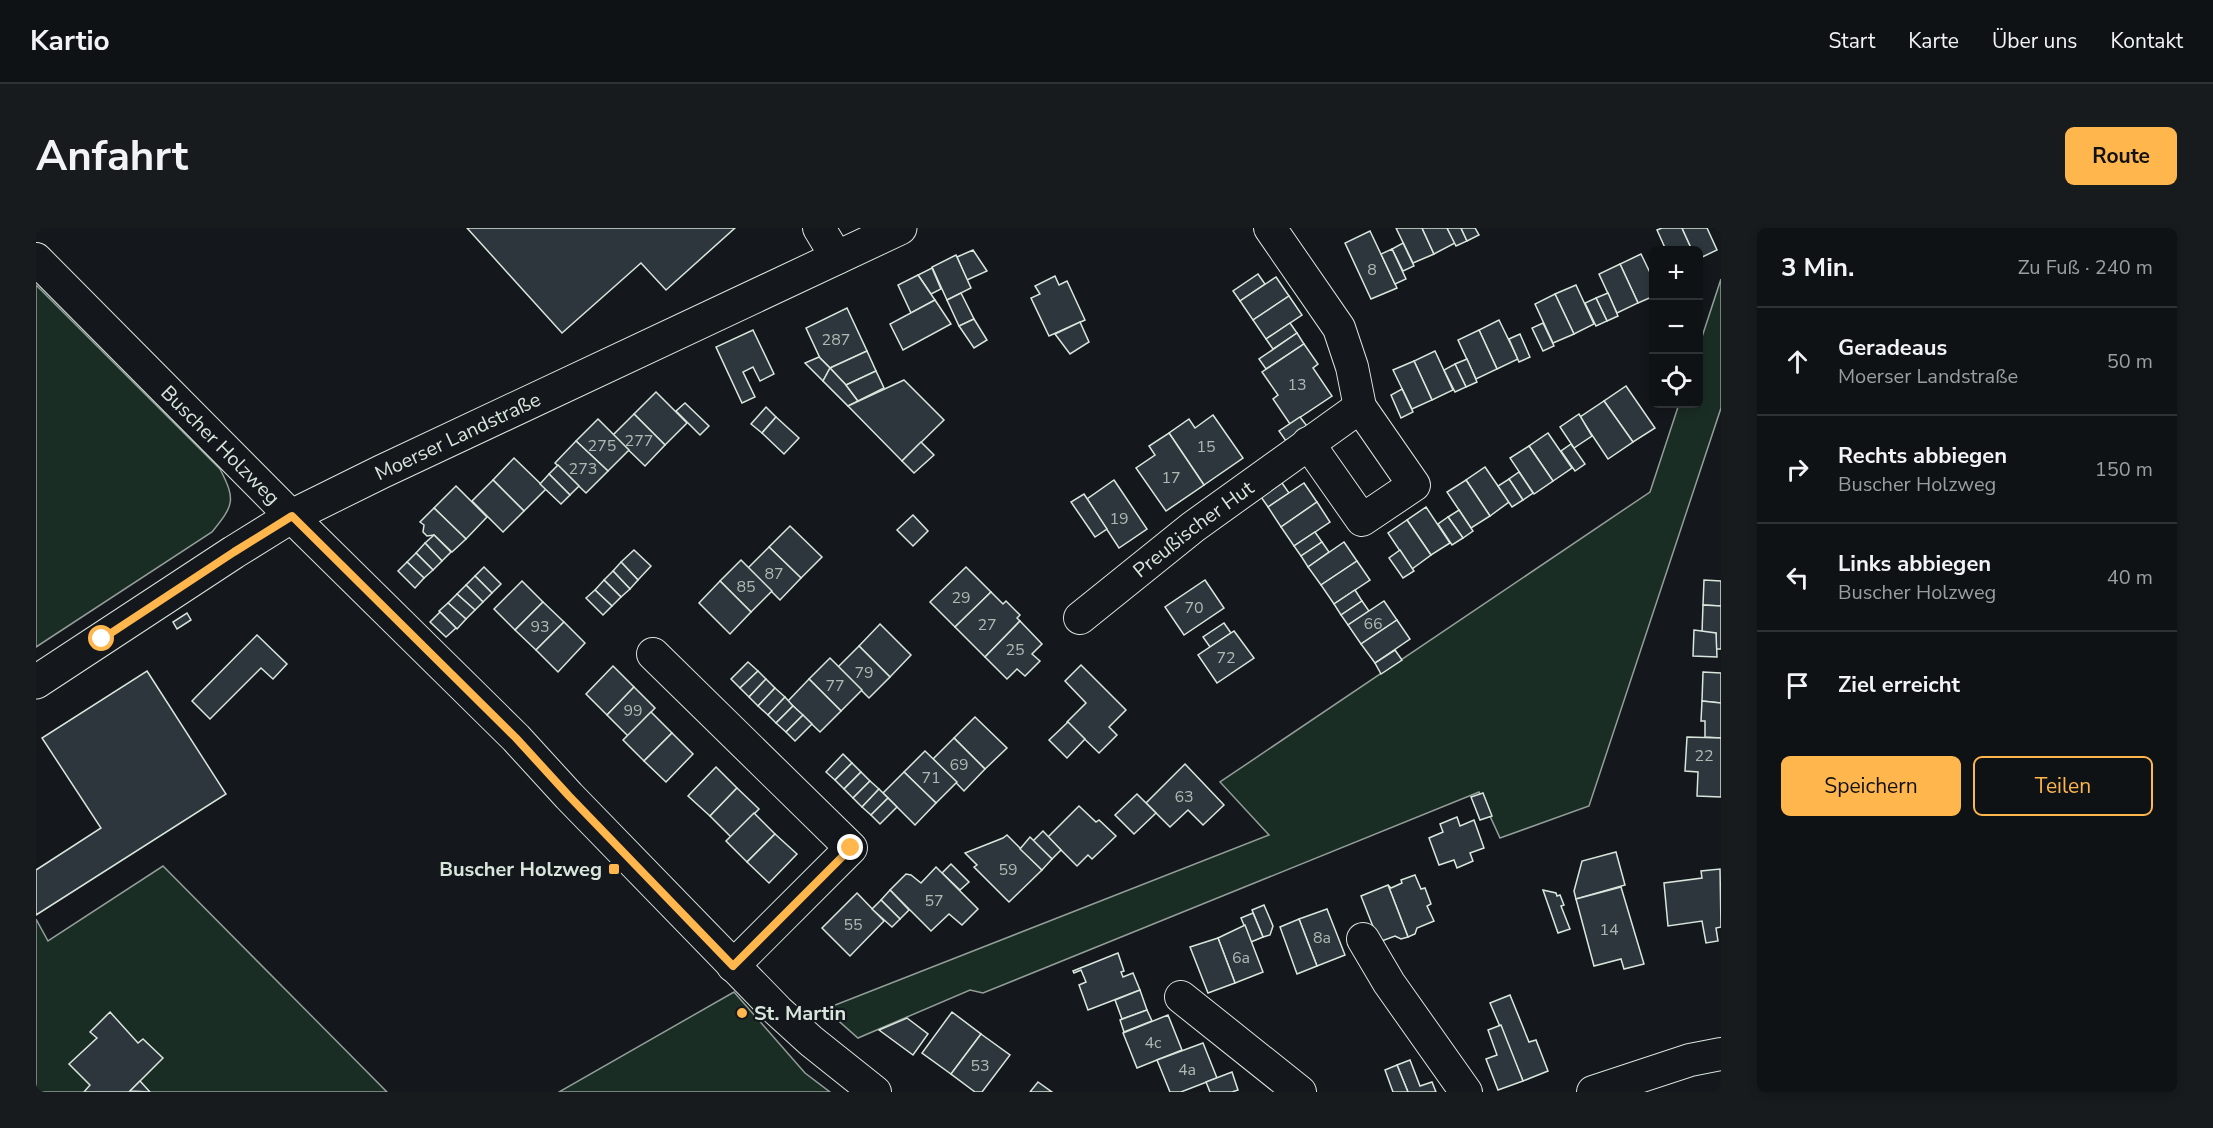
<!DOCTYPE html>
<html lang="de">
<meta charset="utf-8">
<style>
body{margin:0;font-family:"Nunito Sans",sans-serif;background:#181b1e;color:#f1f3f6}
.controls{position:absolute;right:18px;top:18px;display:grid;overflow:hidden;border-radius:9px;box-shadow:0 3px 9px #0003}
.controls button{width:54px;height:54px;display:grid;place-items:center;padding:0;border:0;border-bottom:2px solid #2f3234;background:#0f1215;color:#f1f3f6;font:30px sans-serif}
.stop{position:absolute;width:18px;height:18px;margin:-14px;border:4px solid #ffb74d;border-radius:50%;background:#fff}
.stop.end{background:#ffb74d;border-color:#fff;box-shadow:0 2px 6px #0008}
.list{margin:0;padding:0;list-style:none}
h2{display:flex;justify-content:space-between;align-items:center;height:78px;margin:0;padding:0 24px;font-size:26px}
h2 small{font-size:20px;font-weight:400;color:#9b9ea0}
.list li{display:grid;grid-template-columns:39px 1fr auto;gap:18px;align-items:center;box-sizing:border-box;height:108px;padding:0 24px;border-top:2px solid #2f3234}
.list b{display:block;font-size:22px;white-space:nowrap}
.list p{margin:0;font-size:20px;white-space:nowrap;color:#9b9ea0}
.list em{font-size:20px;font-style:normal;color:#9b9ea0}
.actions{display:flex;gap:12px;padding:18px 24px}
.actions a{flex:1;padding:14px 0;border:2px solid #ffb74d;border-radius:9px;text-align:center;font-size:21px;color:#ffb74d}
.actions .main{background:#ffb74d;color:#111}
.icon{flex:none;width:33px;height:33px;fill:none;stroke:currentColor;stroke-width:2;stroke-linecap:round;stroke-linejoin:round}
.map{position:relative;flex:none;width:1685px;height:864px;overflow:hidden;border-radius:9px}
header{display:flex;align-items:center;gap:36px;box-sizing:border-box;height:84px;padding:0 30px;background:#0f1215;border-bottom:2px solid #2f3234}
header strong{font-size:28px}
nav{display:flex;gap:33px;margin-inline-start:auto;font-size:21px}
.intro{display:flex;align-items:center;justify-content:space-between;box-sizing:border-box;height:144px;padding:0 36px}
h1{margin:0;font-size:42px}
.button{padding:15px 27px;border-radius:9px;background:#ffb74d;color:#111;font-size:21px;font-weight:700}
main{display:flex;gap:36px;padding:0 36px}
aside{flex:1;background:#0f1215;border-radius:9px;box-shadow:0 3px 9px #0003}
.map>svg:first-child{display:block}
</style>
<header>
<strong>Kartio</strong>
<nav><a>Start</a><a>Karte</a><a>Über uns</a><a>Kontakt</a></nav>
</header>
<div class="intro"><h1>Anfahrt</h1><a class="button">Route</a></div>
<main>
<div class="map">
<svg width="1685" height="864" viewBox="0 0 1685 864">
<rect width="100%" height="100%" fill="#14181c"/>
<g fill="#1a2d24" stroke="#939e99" stroke-width="1.5">
<polygon points="1685,51 1685,180 1553,578 1464,610 1443,564 947,765 934,762 822,810 789,781 1233,607 1184,554 1614,264 1643,176 1662,176 1663,118"/>
<path d="M0,57l184,184c16,31 14,36 -8,63l-176,115z"/>
<polygon points="127,638 351,864 0,864 0,691 12,713"/>
<polygon points="698,764 769,845 794,864 523,864"/>
</g>
<g fill="#2c363c" stroke="#d8e6dc" stroke-width="1.5">
<polygon points="431,0 699,0 630,62 605,35 526,105"/>
<polygon points="1360,0 1386,0 1398,26 1377,35"/>
<polygon points="1386,0 1411,0 1419,15 1398,26"/>
<polygon points="1411,0 1425,0 1431,13 1420,18"/>
<polygon points="1425,0 1439,0 1443,7 1431,13"/>
<polygon points="1626,0 1646,0 1656,22 1630,22 1621,2"/>
<polygon points="1646,0 1671,0 1681,22 1662,31 1662,22 1656,22"/>
<polygon points="1334,3 1361,60 1335,71 1309,15"/>
<polygon points="1367,15 1378,38 1367,43 1356,21"/>
<polygon points="1356,21 1370,51 1359,56 1345,26"/>
<polygon points="937,22 951,43 931,52 921,29"/>
<polygon points="1605,26 1618,53 1618,68 1602,75 1584,36"/>
<polygon points="920,27 935,60 911,72 896,39"/>
<polygon points="1584,36 1602,75 1581,85 1563,46"/>
<polygon points="896,40 905,61 895,66 882,47"/>
<polygon points="1222,46 1229,56 1204,73 1197,63"/>
<polygon points="882,47 899,72 875,85 862,57"/>
<polygon points="1019,48 1023,57 1031,53 1049,92 1013,108 995,70 1004,66 999,58"/>
<polygon points="1240,49 1253,68 1217,92 1204,73"/>
<polygon points="1540,57 1558,96 1538,106 1519,66"/>
<polygon points="925,65 938,91 923,98 911,72"/>
<polygon points="1572,65 1582,88 1571,93 1560,70"/>
<polygon points="1519,66 1538,106 1517,115 1499,76"/>
<polygon points="1253,68 1266,87 1230,111 1217,92"/>
<polygon points="1560,70 1571,93 1560,98 1549,75"/>
<polygon points="899,72 915,96 867,122 854,96"/>
<polygon points="811,80 831,123 794,140 784,130 770,100"/>
<polygon points="938,91 951,112 938,120 923,98"/>
<polygon points="1463,92 1482,131 1461,141 1443,102"/>
<polygon points="1044,94 1053,114 1034,126 1019,106"/>
<polygon points="1254,95 1261,105 1237,121 1230,111"/>
<polygon points="1507,95 1518,118 1507,123 1496,100"/>
<polygon points="717,102 738,146 724,153 717,139 707,144 719,169 706,175 680,119"/>
<polygon points="1443,102 1461,141 1440,151 1422,112"/>
<polygon points="1261,105 1268,116 1230,141 1223,131"/>
<polygon points="1484,106 1494,129 1483,134 1473,111"/>
<polygon points="1268,116 1282,136 1277,140 1296,168 1254,196 1237,171 1242,167 1226,144"/>
<polygon points="831,123 840,143 810,157 794,140"/>
<polygon points="1399,123 1417,162 1396,172 1378,133"/>
<polygon points="783,129 794,140 787,153 769,135"/>
<polygon points="1431,131 1441,154 1430,159 1419,136"/>
<polygon points="1378,133 1396,172 1376,181 1357,142"/>
<polygon points="1419,136 1430,159 1419,164 1408,142"/>
<polygon points="794,140 810,157 822,173 812,178 787,153"/>
<polygon points="840,143 848,160 822,173 810,157"/>
<polygon points="868,152 908,192 866,233 812,178"/>
<polygon points="1590,158 1619,200 1597,214 1568,173"/>
<polygon points="1366,161 1377,184 1365,190 1355,167"/>
<polygon points="620,164 651,195 629,217 598,186"/>
<polygon points="1568,173 1597,214 1572,231 1544,189"/>
<polygon points="649,175 673,198 664,207 640,183"/>
<polygon points="730,179 740,189 726,205 715,196"/>
<polygon points="598,186 629,217 609,238 577,207"/>
<polygon points="1543,186 1556,208 1538,220 1524,199"/>
<polygon points="1177,187 1207,230 1168,257 1133,205 1153,191 1159,200"/>
<polygon points="740,189 763,210 748,226 726,205"/>
<polygon points="1264,189 1271,198 1250,213 1243,203"/>
<polygon points="562,191 593,222 572,243 540,213"/>
<polygon points="1133,205 1168,257 1130,283 1100,240 1119,227 1113,218"/>
<polygon points="1512,205 1536,240 1517,253 1493,218"/>
<polygon points="540,213 572,243 550,265 519,235"/>
<polygon points="885,214 898,227 878,245 866,233"/>
<polygon points="1535,216 1549,236 1539,243 1525,223"/>
<polygon points="1493,218 1517,253 1498,266 1474,230"/>
<polygon points="478,230 510,261 488,283 457,252"/>
<polygon points="522,237 543,258 534,267 513,246"/>
<polygon points="1449,239 1473,274 1454,288 1430,252"/>
<polygon points="1483,244 1497,265 1487,272 1473,251"/>
<polygon points="513,246 534,267 525,276 504,256"/>
<polygon points="1473,251 1487,272 1476,279 1462,258"/>
<polygon points="457,252 488,283 467,304 436,273"/>
<polygon points="1078,252 1111,301 1083,320 1051,271"/>
<polygon points="1430,252 1454,288 1435,300 1411,264"/>
<polygon points="1246,255 1253,265 1232,279 1225,269"/>
<polygon points="1268,255 1281,274 1245,299 1232,279"/>
<polygon points="420,258 451,289 430,311 398,280"/>
<polygon points="1048,266 1071,301 1059,309 1035,274"/>
<polygon points="1281,274 1294,294 1258,318 1245,299"/>
<polygon points="1390,279 1414,315 1395,327 1371,292"/>
<polygon points="398,280 430,311 416,324 398,307 391,308 387,304 388,297 384,294"/>
<polygon points="1423,282 1437,303 1427,310 1412,289"/>
<polygon points="877,287 892,303 877,318 861,302"/>
<polygon points="1412,289 1427,310 1416,317 1402,296"/>
<polygon points="1371,292 1395,327 1376,341 1352,305"/>
<polygon points="754,298 786,329 765,350 733,319"/>
<polygon points="1279,304 1286,314 1265,328 1258,318"/>
<polygon points="398,307 415,324 406,333 389,315"/>
<polygon points="1286,314 1293,324 1272,339 1265,328"/>
<polygon points="1308,314 1321,333 1285,357 1272,339"/>
<polygon points="389,315 406,333 397,342 380,325"/>
<polygon points="733,319 765,350 744,372 712,340"/>
<polygon points="598,322 615,338 602,352 585,334"/>
<polygon points="1364,322 1378,343 1367,350 1353,330"/>
<polygon points="380,325 397,342 388,350 371,334"/>
<polygon points="705,332 736,363 715,384 684,353"/>
<polygon points="1321,333 1334,352 1298,376 1285,357"/>
<polygon points="371,334 388,350 379,360 362,343"/>
<polygon points="585,334 602,352 594,361 577,343"/>
<polygon points="448,339 465,356 456,365 439,348"/>
<polygon points="930,339 955,364 919,399 894,374"/>
<polygon points="577,343 594,361 585,369 568,352"/>
<polygon points="439,348 456,365 447,374 430,357"/>
<polygon points="568,352 585,369 576,378 559,362"/>
<polygon points="1169,352 1188,380 1148,407 1129,379"/>
<polygon points="1668,352 1685,353 1685,378 1667,377"/>
<polygon points="486,353 507,374 479,402 458,381"/>
<polygon points="684,353 715,384 694,406 663,375"/>
<polygon points="430,357 447,374 439,382 421,366"/>
<polygon points="559,362 576,378 567,387 550,370"/>
<polygon points="1319,362 1326,373 1305,387 1298,376"/>
<polygon points="955,364 967,376 970,373 984,387 981,390 984,393 949,429 919,399"/>
<polygon points="421,366 439,382 430,391 412,375"/>
<polygon points="1326,373 1333,383 1312,397 1305,387"/>
<polygon points="1348,373 1361,392 1325,416 1312,397"/>
<polygon points="507,374 528,394 500,422 479,402"/>
<polygon points="412,375 430,391 421,401 403,383"/>
<polygon points="1667,377 1685,378 1685,421 1680,421 1680,405 1666,405"/>
<polygon points="404,384 420,400 410,409 394,394"/>
<polygon points="151,385 155,392 141,401 137,394"/>
<polygon points="1361,392 1374,411 1339,435 1325,416"/>
<polygon points="984,393 1006,416 996,426 1004,433 989,448 981,441 971,451 949,429"/>
<polygon points="528,394 549,415 522,444 500,422"/>
<polygon points="1188,395 1195,405 1174,419 1167,409"/>
<polygon points="844,396 875,427 854,449 823,418"/>
<polygon points="1658,402 1680,405 1681,429 1657,428"/>
<polygon points="1198,403 1218,430 1181,455 1162,427"/>
<polygon points="221,407 251,436 237,451 225,440 174,491 156,473"/>
<polygon points="823,418 854,449 833,470 802,439"/>
<polygon points="1359,422 1366,432 1345,446 1339,435"/>
<polygon points="794,430 826,462 805,483 773,451"/>
<polygon points="712,434 722,443 704,460 695,451"/>
<polygon points="1045,437 1090,482 1073,499 1081,507 1063,525 1031,494 1050,475 1029,453"/>
<polygon points="577,438 598,459 571,487 550,466"/>
<polygon points="111,443 190,566 0,687 0,642 65,600 6,510"/>
<polygon points="722,443 730,451 713,469 704,460"/>
<polygon points="1667,444 1685,445 1685,475 1666,473"/>
<polygon points="730,451 739,460 722,478 713,469"/>
<polygon points="773,451 805,483 784,504 752,473"/>
<polygon points="598,459 619,480 592,508 571,487"/>
<polygon points="739,460 749,469 732,487 722,478"/>
<polygon points="749,469 757,478 740,495 732,487"/>
<polygon points="1666,473 1685,475 1685,510 1669,509 1669,493 1665,493"/>
<polygon points="757,478 767,487 750,504 740,495"/>
<polygon points="615,484 636,505 608,533 587,512"/>
<polygon points="767,487 776,496 759,513 750,504"/>
<polygon points="939,489 971,520 949,541 918,510"/>
<polygon points="1032,494 1049,511 1031,530 1013,512"/>
<polygon points="636,505 657,526 630,554 608,533"/>
<polygon points="1651,509 1685,510 1685,569 1661,568 1662,544 1649,543"/>
<polygon points="918,510 949,541 928,563 897,531"/>
<polygon points="889,523 921,554 900,575 868,544"/>
<polygon points="807,526 816,535 799,552 790,544"/>
<polygon points="816,535 825,544 808,561 799,552"/>
<polygon points="1149,536 1188,577 1167,597 1152,582 1134,599 1110,575"/>
<polygon points="680,539 701,560 674,588 652,568"/>
<polygon points="825,544 834,553 817,570 808,561"/>
<polygon points="868,544 900,575 879,597 847,565"/>
<polygon points="834,553 843,561 826,579 817,570"/>
<polygon points="701,560 723,581 695,609 674,588"/>
<polygon points="843,561 852,570 835,587 826,579"/>
<polygon points="1447,565 1456,588 1444,592 1435,569"/>
<polygon points="1101,566 1120,585 1098,606 1079,587"/>
<polygon points="852,570 861,579 844,596 835,587"/>
<polygon points="1043,578 1060,594 1063,592 1080,608 1056,631 1052,627 1041,638 1012,609"/>
<polygon points="718,585 739,606 711,634 690,613"/>
<polygon points="1421,589 1424,598 1438,592 1448,620 1434,625 1437,633 1421,640 1418,632 1403,637 1393,610 1407,604 1404,596"/>
<polygon points="1007,603 1025,622 1016,631 997,613"/>
<polygon points="739,606 761,626 733,655 711,634"/>
<polygon points="971,607 1006,642 973,674 938,639 941,637 929,625 967,610"/>
<polygon points="994,609 1016,631 1006,642 984,621"/>
<polygon points="1580,624 1589,657 1540,671 1538,663 1546,633"/>
<polygon points="915,636 933,654 924,662 906,645"/>
<polygon points="900,639 942,681 926,697 913,686 895,703 854,662 870,646 875,647 885,655"/>
<polygon points="1684,641 1685,699 1680,700 1682,713 1670,715 1666,693 1632,698 1628,655 1666,650 1665,643"/>
<polygon points="1379,647 1385,661 1389,660 1395,676 1391,678 1398,693 1381,700 1379,706 1372,709 1352,657 1355,660 1366,655 1365,652"/>
<polygon points="1352,657 1372,709 1365,711 1359,708 1343,714 1325,668"/>
<polygon points="1585,659 1608,736 1588,741 1585,731 1558,738 1540,671"/>
<polygon points="854,662 873,682 864,691 845,672"/>
<polygon points="1507,662 1520,665 1521,668 1524,667 1528,677 1525,678 1534,701 1522,705"/>
<polygon points="821,665 848,693 814,728 786,700"/>
<polygon points="845,672 864,691 856,699 836,681"/>
<polygon points="1228,677 1237,698 1234,707 1227,709 1216,682"/>
<polygon points="1291,681 1309,727 1281,738 1263,691"/>
<polygon points="1217,685 1227,709 1215,714 1205,690"/>
<polygon points="1263,691 1281,738 1261,746 1244,699"/>
<polygon points="1209,697 1227,744 1199,755 1182,710"/>
<polygon points="1182,710 1199,755 1172,765 1154,719"/>
<polygon points="1082,725 1088,743 1085,744 1087,749 1097,745 1104,762 1052,782 1043,757 1050,754 1045,742 1038,745 1037,743"/>
<polygon points="1104,762 1111,782 1086,791 1079,772"/>
<polygon points="1474,767 1493,814 1500,812 1512,843 1487,853 1454,775"/>
<polygon points="1111,782 1116,793 1088,804 1084,792"/>
<polygon points="74,784 102,815 107,811 127,830 93,864 48,864 54,857 33,836 61,810 54,804"/>
<polygon points="916,784 945,806 915,846 886,825"/>
<polygon points="1132,787 1146,822 1101,840 1087,805"/>
<polygon points="871,790 892,806 877,827 843,802"/>
<polygon points="1465,797 1487,853 1462,862 1450,831 1461,827 1452,802"/>
<polygon points="945,806 974,827 946,864 939,864 915,846"/>
<polygon points="1167,815 1181,850 1145,864 1134,864 1121,832"/>
<polygon points="1374,832 1384,858 1396,854 1400,864 1372,864 1361,837"/>
<polygon points="1361,837 1372,864 1357,864 1349,842"/>
<polygon points="1196,844 1202,862 1196,864 1174,864 1170,854"/>
<polygon points="104,853 114,864 94,863"/>
<polygon points="1002,854 1016,864 994,864"/>
</g>
<g fill="none" stroke-linecap="round" stroke-linejoin="round">
<g stroke="#d8e6dc" stroke-width="34">
<g id="minor">
<polyline points="783,0 801,30"/>
<polyline points="1234,0 1303,100 1316,139 1324,179 1378,257 1326,292 1272,215"/>
<path id="s1" d="M0,31l269,271 211,208 53,58 209,215 33,30 64,51"/>
<path id="s2" d="M1044,390l113,-91 167,-120"/>
<polyline points="617,426 815,620 697,738"/>
<polyline points="1327,711 1353,755 1430,864"/>
<polyline points="1145,769 1264,864"/>
<polyline points="1557,864 1654,832 1685,826"/>
</g>
</g>
<g stroke="#d8e6dc" stroke-width="35">
<g id="major">
<path id="s3" d="M0,454l198,-130 58,-36 89,-44 519,-244"/>
</g>
</g>
<use href="#minor" stroke="#14181c" stroke-width="32"/>
<use href="#major" stroke="#14181c" stroke-width="33"/>
</g>
<g fill="none" stroke-linecap="round" stroke-linejoin="round">
<polyline stroke="#ffb74d" stroke-width="8" points="66,411 198,324 256,288 480,510 533,568 697,738 815,620"/>
</g>
<g fill="#ffb74d" stroke="#14181c" stroke-width="2">
<rect x="572" y="635" width="12" height="12" rx="3"/>
<circle cx="706" cy="785" r="6"/>
</g>
<g text-anchor="middle" stroke-width="4.5" stroke-linejoin="round" paint-order="stroke">
<g font-size="16" fill="#adbab4">
<text x="1336" y="47">8</text>
<text x="800" y="117">287</text>
<text x="1261" y="162">13</text>
<text x="603" y="218">277</text>
<text x="566" y="223">275</text>
<text x="1170" y="224">15</text>
<text x="547" y="246">273</text>
<text x="1135" y="255">17</text>
<text x="1083" y="296">19</text>
<text x="738" y="351">87</text>
<text x="710" y="364">85</text>
<text x="925" y="375">29</text>
<text x="1158" y="385">70</text>
<text x="1337" y="401">66</text>
<text x="951" y="402">27</text>
<text x="504" y="404">93</text>
<text x="979" y="427">25</text>
<text x="1190" y="435">72</text>
<text x="828" y="450">79</text>
<text x="799" y="463">77</text>
<text x="597" y="488">99</text>
<text x="1668" y="533">22</text>
<text x="923" y="542">69</text>
<text x="895" y="555">71</text>
<text x="1148" y="574">63</text>
<text x="972" y="647">59</text>
<text x="898" y="678">57</text>
<text x="817" y="702">55</text>
<text x="1573" y="707">14</text>
<text x="1286" y="715">8a</text>
<text x="1205" y="735">6a</text>
<text x="1117" y="820">4c</text>
<text x="944" y="843">53</text>
<text x="1151" y="847">4a</text>
</g>
<g font-size="20" fill="#d8e6dc" stroke="#14181c">
<text dy="7" stroke="none"><textPath href="#s3" startOffset="489">Moerser Landstraße</textPath></text>
<text dy="7" stroke="none"><textPath href="#s1" startOffset="262">Buscher Holzweg</textPath></text>
<text dy="7" stroke="none"><textPath href="#s2" startOffset="144">Preußischer Hut</textPath></text>
</g>
<g font-size="20" font-weight="bold" fill="#d8e6dc" stroke="#14181c" text-anchor="end">
<text x="566" y="648">Buscher Holzweg</text>
<text x="718" y="792" text-anchor="start">St. Martin</text>
</g>
</g>
</svg>
<div class="controls">
<button>+</button>
<button>−</button>
<button><svg class="icon" aria-label="locate" viewBox="0 0 24 24"><circle cx="12" cy="12" r="6"/><path d="M12 2v4M12 18v4M2 12h4M18 12h4"/></svg></button>
</div>
<div class="stop" style="left:66px;top:411px"></div>
<div class="stop end" style="left:815px;top:620px"></div>
</div>
<aside>
<h2>3 Min.<small>Zu Fuß · 240 m</small></h2>
<ul class="list">
<li><svg class="icon" aria-label="ahead" viewBox="0 0 24 24"><path d="M12 20V5M6 11l6-6 6 6"/></svg><div><b>Geradeaus</b><p>Moerser Landstraße</p></div><em>50 m</em></li>
<li><svg class="icon" aria-label="right" viewBox="0 0 24 24"><path d="M7 20v-9h11M14 6l5 5-5 5"/></svg><div><b>Rechts abbiegen</b><p>Buscher Holzweg</p></div><em>150 m</em></li>
<li><svg class="icon" aria-label="left" viewBox="0 0 24 24"><path d="M17 20v-9H6M10 6l-5 5 5 5"/></svg><div><b>Links abbiegen</b><p>Buscher Holzweg</p></div><em>40 m</em></li>
<li><svg class="icon" aria-label="arrive" viewBox="0 0 24 24"><path d="M6 21V4h12l-3 4 3 4H6"/></svg><div><b>Ziel erreicht</b></div></li>
</ul>
<div class="actions"><a class="main">Speichern</a><a>Teilen</a></div>
</aside>
</main>
